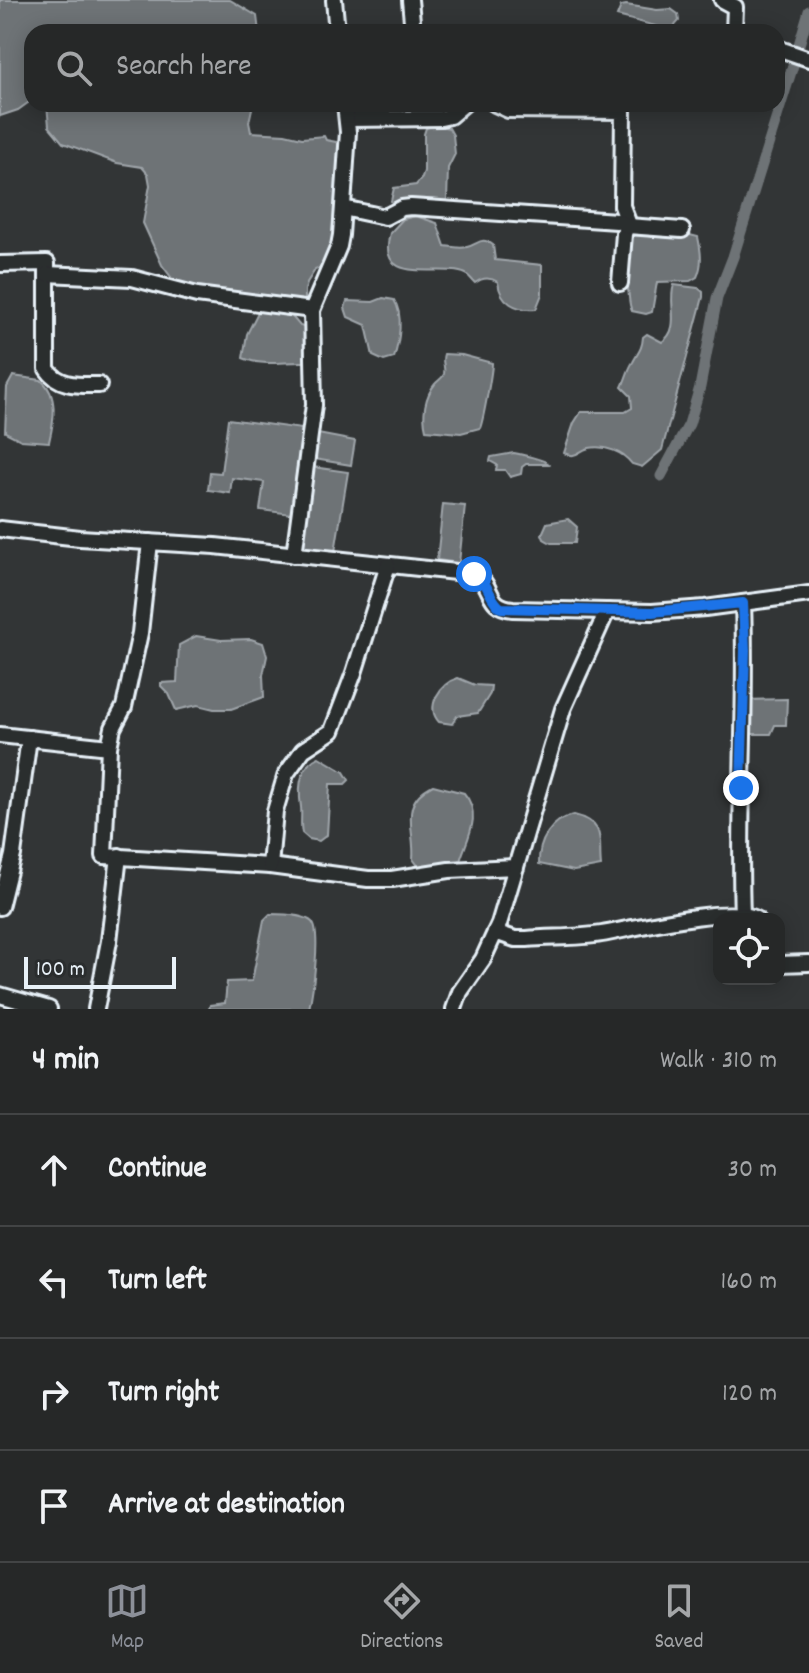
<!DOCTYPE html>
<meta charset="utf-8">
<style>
body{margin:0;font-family:Dekko,sans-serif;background:#2e3030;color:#f1f3f6}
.controls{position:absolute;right:24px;bottom:24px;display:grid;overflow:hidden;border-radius:16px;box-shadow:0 4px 20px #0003}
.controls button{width:72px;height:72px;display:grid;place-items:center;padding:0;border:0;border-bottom:2px solid #424445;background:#262828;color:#f1f3f6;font:40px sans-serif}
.scale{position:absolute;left:24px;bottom:20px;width:152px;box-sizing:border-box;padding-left:8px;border:4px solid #e8f1f8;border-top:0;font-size:22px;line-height:28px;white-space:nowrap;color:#e8f1f8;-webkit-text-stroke:6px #2a2d2e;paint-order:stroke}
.stop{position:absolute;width:24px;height:24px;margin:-18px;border:6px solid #1a73e8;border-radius:50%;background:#fff}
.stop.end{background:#1a73e8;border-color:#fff;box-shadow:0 2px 8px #0008}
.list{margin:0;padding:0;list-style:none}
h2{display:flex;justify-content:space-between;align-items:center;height:104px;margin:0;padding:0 32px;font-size:34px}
h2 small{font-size:26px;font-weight:400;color:#a4a6a8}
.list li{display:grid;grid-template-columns:52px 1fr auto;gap:24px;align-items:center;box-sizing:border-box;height:112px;padding:0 32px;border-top:2px solid #424445}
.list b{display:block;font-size:30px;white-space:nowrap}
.list em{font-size:26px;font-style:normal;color:#a4a6a8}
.icon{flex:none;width:44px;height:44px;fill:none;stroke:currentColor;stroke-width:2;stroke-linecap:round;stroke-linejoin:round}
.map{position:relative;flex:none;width:809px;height:1009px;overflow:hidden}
.search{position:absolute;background:#262828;box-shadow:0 4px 20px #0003;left:24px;right:24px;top:24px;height:88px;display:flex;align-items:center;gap:20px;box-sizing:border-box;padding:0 28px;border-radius:24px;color:#a4a6a8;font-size:30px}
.sheet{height:552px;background:#262828}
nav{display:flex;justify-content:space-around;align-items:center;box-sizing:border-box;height:112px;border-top:2px solid #424445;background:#262828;font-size:22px;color:#a4a6a8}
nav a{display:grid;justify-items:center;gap:4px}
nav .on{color:#8c9099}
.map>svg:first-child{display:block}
</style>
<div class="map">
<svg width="809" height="1009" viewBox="0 0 809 1009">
<rect width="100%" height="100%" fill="#323536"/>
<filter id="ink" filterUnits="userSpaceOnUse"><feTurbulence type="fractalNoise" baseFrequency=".0125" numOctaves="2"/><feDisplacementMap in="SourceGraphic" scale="16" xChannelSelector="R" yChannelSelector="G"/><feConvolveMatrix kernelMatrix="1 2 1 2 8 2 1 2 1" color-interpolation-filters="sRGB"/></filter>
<g filter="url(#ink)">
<g fill="#6e7376" stroke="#9fa5aa" stroke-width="2">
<polygon points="0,0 230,0 257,16 259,32 32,32 32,100 18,110 0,116"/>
<polygon points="626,5 657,10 671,9 678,14 679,21 671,30 617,16 621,6"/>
<polygon points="47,104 253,104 249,122 251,132 285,134 302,138 324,136 326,140 342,143 338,207 333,245 322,267 315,270 308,281 305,290 305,303 194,290 174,281 162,265 143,223 150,185 148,174 142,167 117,163 63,143 49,126"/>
<polygon points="435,125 449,128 453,135 455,154 448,168 447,202 444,206 394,206 391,201 394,188 416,185 422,178 424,171 424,134 426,128"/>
<path d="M416,216l21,7 8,23c7,1 15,3 22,1 12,-3 14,-11 26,-2l2,15 47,5v29l-6,15c-20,2 -36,-7 -38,-27 -8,-5 -15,-5 -23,1 -3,-3 -6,-7 -9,-9 -24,-12 -91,15 -76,-41l13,-14z"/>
<path d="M633,232l57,3 8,2c3,14 5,27 -1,40l-7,4 -33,1 -5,30 -6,2 -14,-3c-5,-10 -1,-21 -7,-29l3,-45z"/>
<path d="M674,285l24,3 5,4v5l-41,153 -20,17 -10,-3c-9,-12 -27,-19 -43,-16 -12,3 -12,11 -25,5l10,-30 7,-11h44l7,-4 -1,-12 -9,-9c4,-8 6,-18 11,-25 5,-10 9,-12 10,-25l4,-3 15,8c20,-14 5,-39 12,-57z"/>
<path d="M383,298l11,2c10,15 5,42 0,58l-10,3 -11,-5 -7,-31 -18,-8 -3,-9 2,-7 26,1z"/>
<path d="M259,310l30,3 11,13 9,3 -3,33c-22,-1 -43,5 -63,-4l4,-24z"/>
<path d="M444,354l18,1 30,8c0,9 -9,59 -12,65l-19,5 -35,-3c-4,-15 -1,-34 9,-46 3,-4 7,-5 9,-10 2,-7 -3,-12 0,-20z"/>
<path d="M13,376l28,4c18,15 13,41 8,62l-28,-2 -16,-8 2,-45z"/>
<polygon points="228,419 302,429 291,514 260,510 264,482 232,478 230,493 208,490 210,472 221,473"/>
<polygon points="318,434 355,441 351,465 314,459"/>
<path d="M514,453c6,1 32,7 35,11h-23l-4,3 -1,7 -11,3 -5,-7h-9l1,-5 -7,-4 1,-4z"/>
<polygon points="313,467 348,472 335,552 301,546"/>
<polygon points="443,504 465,506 459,563 437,560"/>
<polygon points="568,519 577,527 575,543 551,543 544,539 542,534 547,523"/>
<polygon points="196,636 221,640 251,639 263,643 267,656 263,675 264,697 231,709 214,709 198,705 176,710 169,694 161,686 161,683 177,682 179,645"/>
<path d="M458,678l17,7 16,1 -1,8 -12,19 -21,3 -5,8 -13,-2c-14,-15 1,-39 19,-44z"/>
<polygon points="787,699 786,725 775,725 771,734 746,734 747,700"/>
<path d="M319,757l25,15 5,8 -4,4h-15l-3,51 -8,6 -10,-2 -7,-6c-2,-9 0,-17 -1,-26 -3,-19 -2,-41 18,-50z"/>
<path d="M433,785l31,8c19,22 3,45 -4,68l-6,4 -35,2 -6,-8c3,-29 -16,-56 20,-74z"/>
<path d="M574,815c34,8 24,28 27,51l-27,5 -35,-7c-1,-22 12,-45 35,-49z"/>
<path d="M270,914c10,0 34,0 42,8 10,10 0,73 -3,87h-100l1,-4 15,-2 2,-21 25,-1 12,-61z"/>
</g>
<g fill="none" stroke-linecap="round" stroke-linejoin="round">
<g stroke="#6e7376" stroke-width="11">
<polyline points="798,48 809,11"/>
<polyline points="661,476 689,424 700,387 717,298 733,257 795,59"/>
</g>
<g stroke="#e8f1f8" stroke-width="20">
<g id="minor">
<polyline points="334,0 337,32"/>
<polyline points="410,0 413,32"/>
<polyline points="722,0 735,7 734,32"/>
<polyline points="777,48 809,59"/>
<polyline points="495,104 508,110 623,111 622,206 628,222 624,234 620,283"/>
<polyline points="347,119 441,118 450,116 464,104"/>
<polyline points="343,208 385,217 402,208 411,207 617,221 628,226 682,230"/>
<path d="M0,264l47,-1v106c12,18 32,16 52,16"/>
<polyline points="47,274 132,278 197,295 312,310"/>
<path d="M0,529l80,9 135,8 259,28c22,12 10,32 39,35l139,3 53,-4 104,-14"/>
<polyline points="150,542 140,633 124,707 113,728 109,747 104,856 270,866 368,879 392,879 449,870 516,867"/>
<polyline points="294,555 314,405 312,310 339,246 341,235 348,132 345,104"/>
<polyline points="0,735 109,747"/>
<polyline points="270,866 275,811 286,774 303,750 332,731 354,673 388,565"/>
<polyline points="0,907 13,855 29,738"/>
<path d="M742,915c-4,-104 5,-208 1,-312"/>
<path d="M495,932l20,7h12c24,-2 51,-1 75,-5 29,-5 131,-30 154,-15"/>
<polyline points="779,964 809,963"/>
<polyline points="0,995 49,1009"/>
<polyline points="96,1009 109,941 119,856"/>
<polyline points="454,1009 460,992 483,959 499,924 563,709 607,611"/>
</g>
</g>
<use href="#minor" stroke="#2a2d2e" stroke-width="14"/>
</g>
</g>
<g fill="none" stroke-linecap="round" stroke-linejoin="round" filter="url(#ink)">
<path stroke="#1a73e8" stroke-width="10" d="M474,574c16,8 14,25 27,34l151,4 91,-9 2,47 -4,138"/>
</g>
</svg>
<div class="controls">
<button><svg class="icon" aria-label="locate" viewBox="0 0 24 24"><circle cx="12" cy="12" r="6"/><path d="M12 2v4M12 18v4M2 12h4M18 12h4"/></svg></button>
</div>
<div class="scale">100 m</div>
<div class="stop" style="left:474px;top:574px"></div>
<div class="stop end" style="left:741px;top:788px"></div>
<div class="search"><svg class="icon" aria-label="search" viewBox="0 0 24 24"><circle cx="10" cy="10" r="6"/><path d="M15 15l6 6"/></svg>Search here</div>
</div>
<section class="sheet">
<h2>4 min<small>Walk · 310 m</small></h2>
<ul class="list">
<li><svg class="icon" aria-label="ahead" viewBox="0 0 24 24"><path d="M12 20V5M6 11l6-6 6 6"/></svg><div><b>Continue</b></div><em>30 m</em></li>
<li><svg class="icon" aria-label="left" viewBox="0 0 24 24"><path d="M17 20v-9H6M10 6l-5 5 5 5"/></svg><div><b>Turn left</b></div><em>160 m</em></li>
<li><svg class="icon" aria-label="right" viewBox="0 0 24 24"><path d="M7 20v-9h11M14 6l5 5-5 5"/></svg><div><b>Turn right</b></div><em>120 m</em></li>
<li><svg class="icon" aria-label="arrive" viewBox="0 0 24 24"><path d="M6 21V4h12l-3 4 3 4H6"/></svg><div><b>Arrive at destination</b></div></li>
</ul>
</section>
<nav>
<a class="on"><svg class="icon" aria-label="map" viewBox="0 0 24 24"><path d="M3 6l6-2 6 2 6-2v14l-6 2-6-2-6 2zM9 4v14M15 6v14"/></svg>Map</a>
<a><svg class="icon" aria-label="directions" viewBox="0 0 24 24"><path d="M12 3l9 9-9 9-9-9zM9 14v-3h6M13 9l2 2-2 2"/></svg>Directions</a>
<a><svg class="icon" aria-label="saved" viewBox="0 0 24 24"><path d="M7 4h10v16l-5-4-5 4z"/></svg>Saved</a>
</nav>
